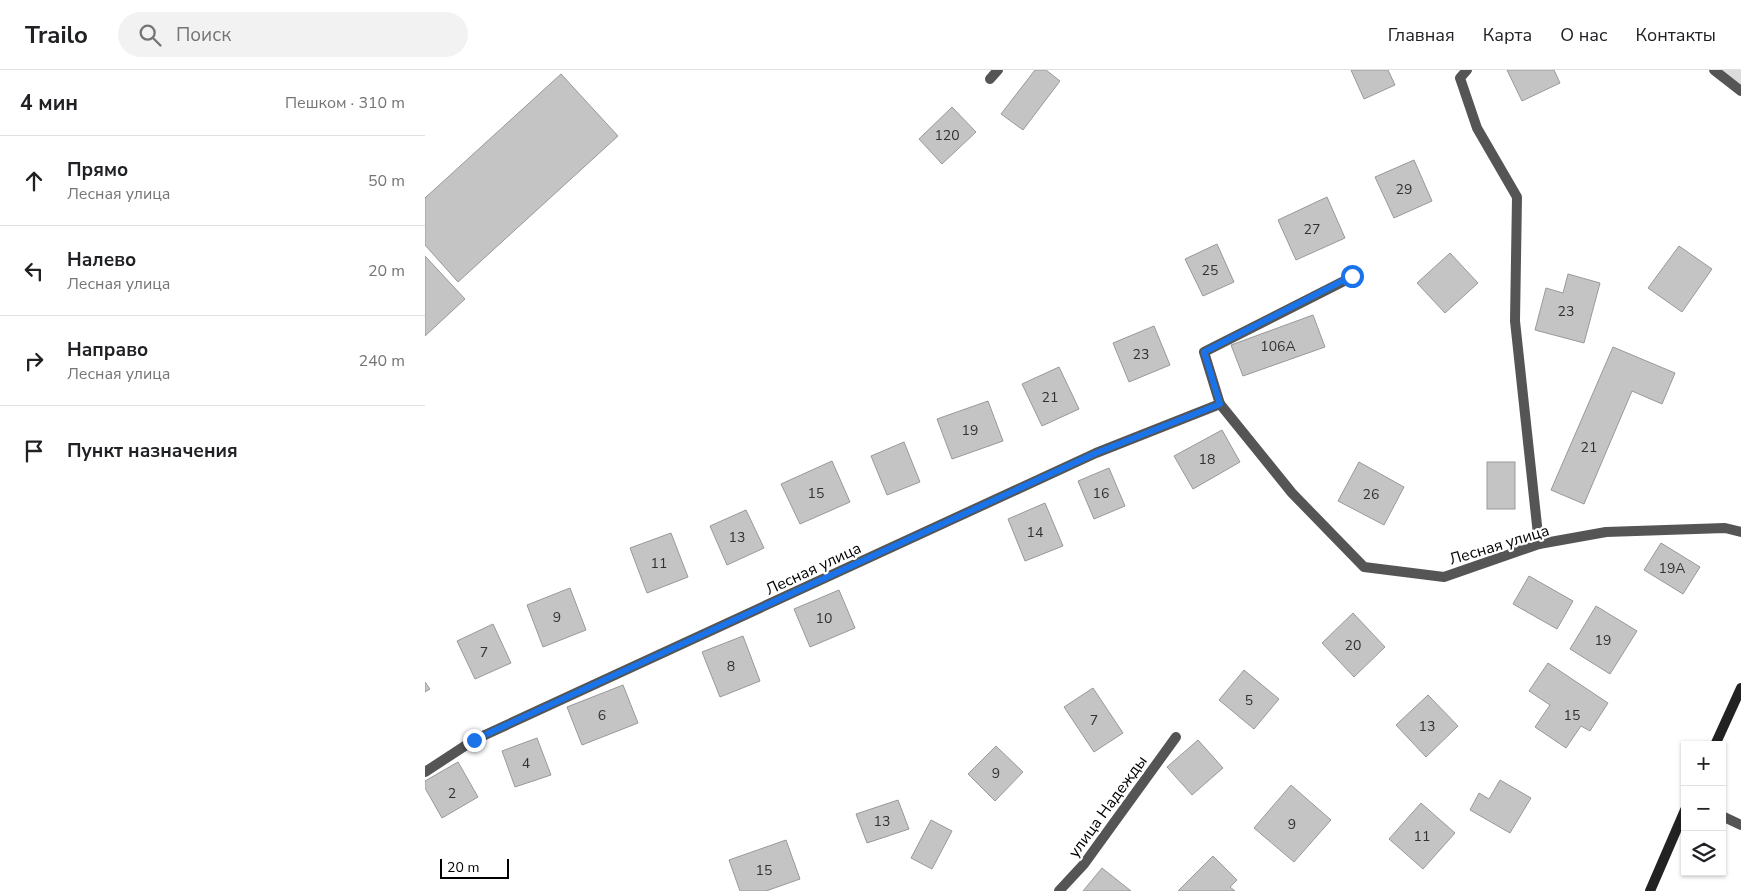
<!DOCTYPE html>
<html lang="ru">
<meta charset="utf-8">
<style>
body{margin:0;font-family:"Nunito Sans",sans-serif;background:#f2f2f2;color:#202124}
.controls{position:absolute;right:15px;bottom:15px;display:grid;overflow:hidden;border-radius:0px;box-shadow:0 1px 4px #0004}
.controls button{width:45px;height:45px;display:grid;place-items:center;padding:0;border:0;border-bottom:1px solid #e0e0e0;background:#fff;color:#202124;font:25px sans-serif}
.scale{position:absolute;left:15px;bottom:12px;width:69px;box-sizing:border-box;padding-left:5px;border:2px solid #000;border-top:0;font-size:14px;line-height:18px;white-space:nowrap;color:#000;-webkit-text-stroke:4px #fff;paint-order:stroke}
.stop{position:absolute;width:15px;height:15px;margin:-11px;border:4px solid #1a73e8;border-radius:50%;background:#fff}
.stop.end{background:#1a73e8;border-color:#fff;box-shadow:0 1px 5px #0008}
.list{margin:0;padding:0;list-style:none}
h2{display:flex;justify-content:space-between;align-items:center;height:65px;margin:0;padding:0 20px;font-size:21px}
h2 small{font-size:16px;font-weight:400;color:#757577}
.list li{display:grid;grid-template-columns:32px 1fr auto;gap:15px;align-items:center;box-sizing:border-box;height:90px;padding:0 20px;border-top:1px solid #e0e0e0}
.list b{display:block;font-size:19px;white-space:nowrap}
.list p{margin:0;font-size:16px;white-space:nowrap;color:#757577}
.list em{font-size:16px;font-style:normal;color:#757577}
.icon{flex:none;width:28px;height:28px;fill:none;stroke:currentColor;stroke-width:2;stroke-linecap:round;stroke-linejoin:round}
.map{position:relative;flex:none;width:1316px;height:821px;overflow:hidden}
header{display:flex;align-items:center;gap:30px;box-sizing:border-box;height:70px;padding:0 25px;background:#fff;border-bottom:1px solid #e0e0e0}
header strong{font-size:24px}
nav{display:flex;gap:28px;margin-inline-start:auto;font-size:18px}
.search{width:350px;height:45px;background:#f2f2f2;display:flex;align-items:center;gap:12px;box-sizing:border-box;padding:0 18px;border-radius:28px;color:#757577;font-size:19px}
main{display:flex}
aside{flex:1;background:#fff}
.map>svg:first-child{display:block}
</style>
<header>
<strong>Trailo</strong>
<div class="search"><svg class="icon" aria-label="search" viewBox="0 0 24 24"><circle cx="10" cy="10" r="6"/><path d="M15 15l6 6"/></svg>Поиск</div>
<nav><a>Главная</a><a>Карта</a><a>О нас</a><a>Контакты</a></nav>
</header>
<main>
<aside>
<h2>4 мин<small>Пешком · 310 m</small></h2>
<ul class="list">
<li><svg class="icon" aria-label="ahead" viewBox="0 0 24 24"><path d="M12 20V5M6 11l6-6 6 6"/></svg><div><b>Прямо</b><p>Лесная улица</p></div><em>50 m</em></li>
<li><svg class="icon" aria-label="left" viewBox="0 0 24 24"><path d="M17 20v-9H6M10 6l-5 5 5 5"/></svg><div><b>Налево</b><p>Лесная улица</p></div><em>20 m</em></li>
<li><svg class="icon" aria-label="right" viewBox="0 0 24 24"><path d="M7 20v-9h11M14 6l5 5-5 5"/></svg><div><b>Направо</b><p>Лесная улица</p></div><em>240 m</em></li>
<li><svg class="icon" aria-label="arrive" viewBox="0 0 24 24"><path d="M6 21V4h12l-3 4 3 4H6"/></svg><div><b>Пункт назначения</b></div></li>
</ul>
</aside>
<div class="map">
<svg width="1316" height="821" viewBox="0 0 1316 821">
<rect width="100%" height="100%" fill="#fff"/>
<polygon fill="#dcdcdc" points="1291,0 1316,0 1316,20"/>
<g fill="#c4c4c4" stroke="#999">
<polygon points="610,0 621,0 635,11 598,60 576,44"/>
<polygon points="926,0 963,0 970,15 939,29"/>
<polygon points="1082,0 1129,0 1135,13 1097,31"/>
<polygon points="136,4 193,66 33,212 0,175 0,128"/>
<polygon points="527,37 551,62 517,94 494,69"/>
<polygon points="989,90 1007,131 969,148 950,107"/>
<polygon points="902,127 920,168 871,190 853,150"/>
<polygon points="792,174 809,212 778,226 760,189"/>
<polygon points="1254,176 1287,199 1257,242 1223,218"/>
<polygon points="1025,183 1053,213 1020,243 992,213"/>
<polygon points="0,186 40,229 0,266"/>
<polygon points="1143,204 1175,213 1159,273 1110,260 1121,218 1138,223"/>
<polygon points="888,245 900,277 818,306 806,275"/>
<polygon points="729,256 745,295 704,312 688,273"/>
<polygon points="1188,277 1250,303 1237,334 1207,321 1159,434 1126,420"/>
<polygon points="634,297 654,339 617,356 597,314"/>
<polygon points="563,331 578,371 527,389 512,349"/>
<polygon points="797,360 815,392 768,419 749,386"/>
<polygon points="479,372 495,412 462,425 446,386"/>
<polygon points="407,391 425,432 375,454 356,414"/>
<polygon points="934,392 979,417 959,455 913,431"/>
<rect x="1062" y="392" width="28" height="47"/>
<polygon points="684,398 700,436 669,449 653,411"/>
<polygon points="620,433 638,476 600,491 583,449"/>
<polygon points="321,440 339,478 302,495 285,456"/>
<polygon points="246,463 263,507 222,523 205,478"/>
<polygon points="1236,473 1275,497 1258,524 1219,500"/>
<polygon points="1104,506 1148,531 1132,559 1088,534"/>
<polygon points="145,518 161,560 118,577 102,535"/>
<polygon points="414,520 430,558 385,577 369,539"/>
<polygon points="1171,536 1212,561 1185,604 1145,579"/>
<polygon points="928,543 960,577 929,607 897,573"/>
<polygon points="68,554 86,593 50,609 32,571"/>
<polygon points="318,566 335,611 295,627 277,582"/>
<polygon points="1123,593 1183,633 1165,661 1156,656 1141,678 1110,657 1125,635 1104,621"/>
<polygon points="819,600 854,629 829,659 794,630"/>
<polygon points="0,612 5,619 0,622"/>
<polygon points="198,615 213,653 157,675 142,637"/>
<polygon points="668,618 698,663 669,682 639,637"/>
<polygon points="1003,625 1033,656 1001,687 971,655"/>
<polygon points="112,668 126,705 90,717 77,681"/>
<polygon points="773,670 798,698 767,725 742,697"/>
<polygon points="571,676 598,702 570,731 543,704"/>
<polygon points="33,692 53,727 17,748 0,718 0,711"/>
<polygon points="1075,710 1106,728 1085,763 1045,740 1054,723 1064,729"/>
<polygon points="866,715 906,750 869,792 829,758"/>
<polygon points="473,730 484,759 442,773 431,744"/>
<polygon points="996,733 1030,763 998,799 964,769"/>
<polygon points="506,750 527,761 507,799 486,788"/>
<polygon points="361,770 375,809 341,821 315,821 304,790"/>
<polygon points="788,786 812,810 805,817 810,821 753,821"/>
<polygon points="677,798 706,821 658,821"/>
</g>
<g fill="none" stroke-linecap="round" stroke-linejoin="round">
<g stroke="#555" stroke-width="10">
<polyline points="1042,0 1035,8 1052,58 1092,127 1090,251 1114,474"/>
<polyline points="1297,746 1316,755"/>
</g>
<g stroke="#555" stroke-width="10">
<polyline points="1289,0 1316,21"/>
<polyline points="565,9 573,0"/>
<polyline points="795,334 867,423 939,497 1019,507 1114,474 1181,462 1300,458 1316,462"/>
<polyline points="0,702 49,670 671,383 795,334 779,282 927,207"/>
<polyline points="634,821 659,794 751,667"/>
</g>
<g stroke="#222" stroke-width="10">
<polyline points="1290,675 1316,618"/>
<polyline points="1225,821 1260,740"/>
</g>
</g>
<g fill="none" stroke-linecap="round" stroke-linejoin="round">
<polyline stroke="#1a73e8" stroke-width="6" points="49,670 671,383 795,334 779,282 927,206"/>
</g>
<g text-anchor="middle" stroke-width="4.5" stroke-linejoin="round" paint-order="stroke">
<g font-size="14" fill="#313131">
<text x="522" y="70">120</text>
<text x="979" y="124">29</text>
<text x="887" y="164">27</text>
<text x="785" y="205">25</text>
<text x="1141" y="246">23</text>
<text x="853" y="281">106А</text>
<text x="716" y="289">23</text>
<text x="625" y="332">21</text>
<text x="545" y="365">19</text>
<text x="1164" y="382">21</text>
<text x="782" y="394">18</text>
<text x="391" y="428">15</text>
<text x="676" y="428">16</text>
<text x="946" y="429">26</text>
<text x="610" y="467">14</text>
<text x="312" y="472">13</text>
<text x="234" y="498">11</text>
<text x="1247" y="503">19А</text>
<text x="132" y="552">9</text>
<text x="399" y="553">10</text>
<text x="1178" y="575">19</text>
<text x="928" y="580">20</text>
<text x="59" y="587">7</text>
<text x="306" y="601">8</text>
<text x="824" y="635">5</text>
<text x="177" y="650">6</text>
<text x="1147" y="650">15</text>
<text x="669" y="655">7</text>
<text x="1002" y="661">13</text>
<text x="101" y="698">4</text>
<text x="571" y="708">9</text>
<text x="27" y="728">2</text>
<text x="457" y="756">13</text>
<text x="867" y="759">9</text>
<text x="997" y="771">11</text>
<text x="339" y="805">15</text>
</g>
<g font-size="16" fill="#000" stroke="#fff">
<text transform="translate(1074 474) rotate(-17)" y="6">Лесная улица</text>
<text transform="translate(388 498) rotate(-25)" y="6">Лесная улица</text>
<text transform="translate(682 736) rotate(-54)" y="6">улица Надежды</text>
</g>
</g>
</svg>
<div class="controls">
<button>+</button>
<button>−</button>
<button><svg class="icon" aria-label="layers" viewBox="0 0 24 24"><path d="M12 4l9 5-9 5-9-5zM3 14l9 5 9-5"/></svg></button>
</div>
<div class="scale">20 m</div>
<div class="stop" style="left:927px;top:206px"></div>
<div class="stop end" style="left:49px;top:670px"></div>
</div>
</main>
